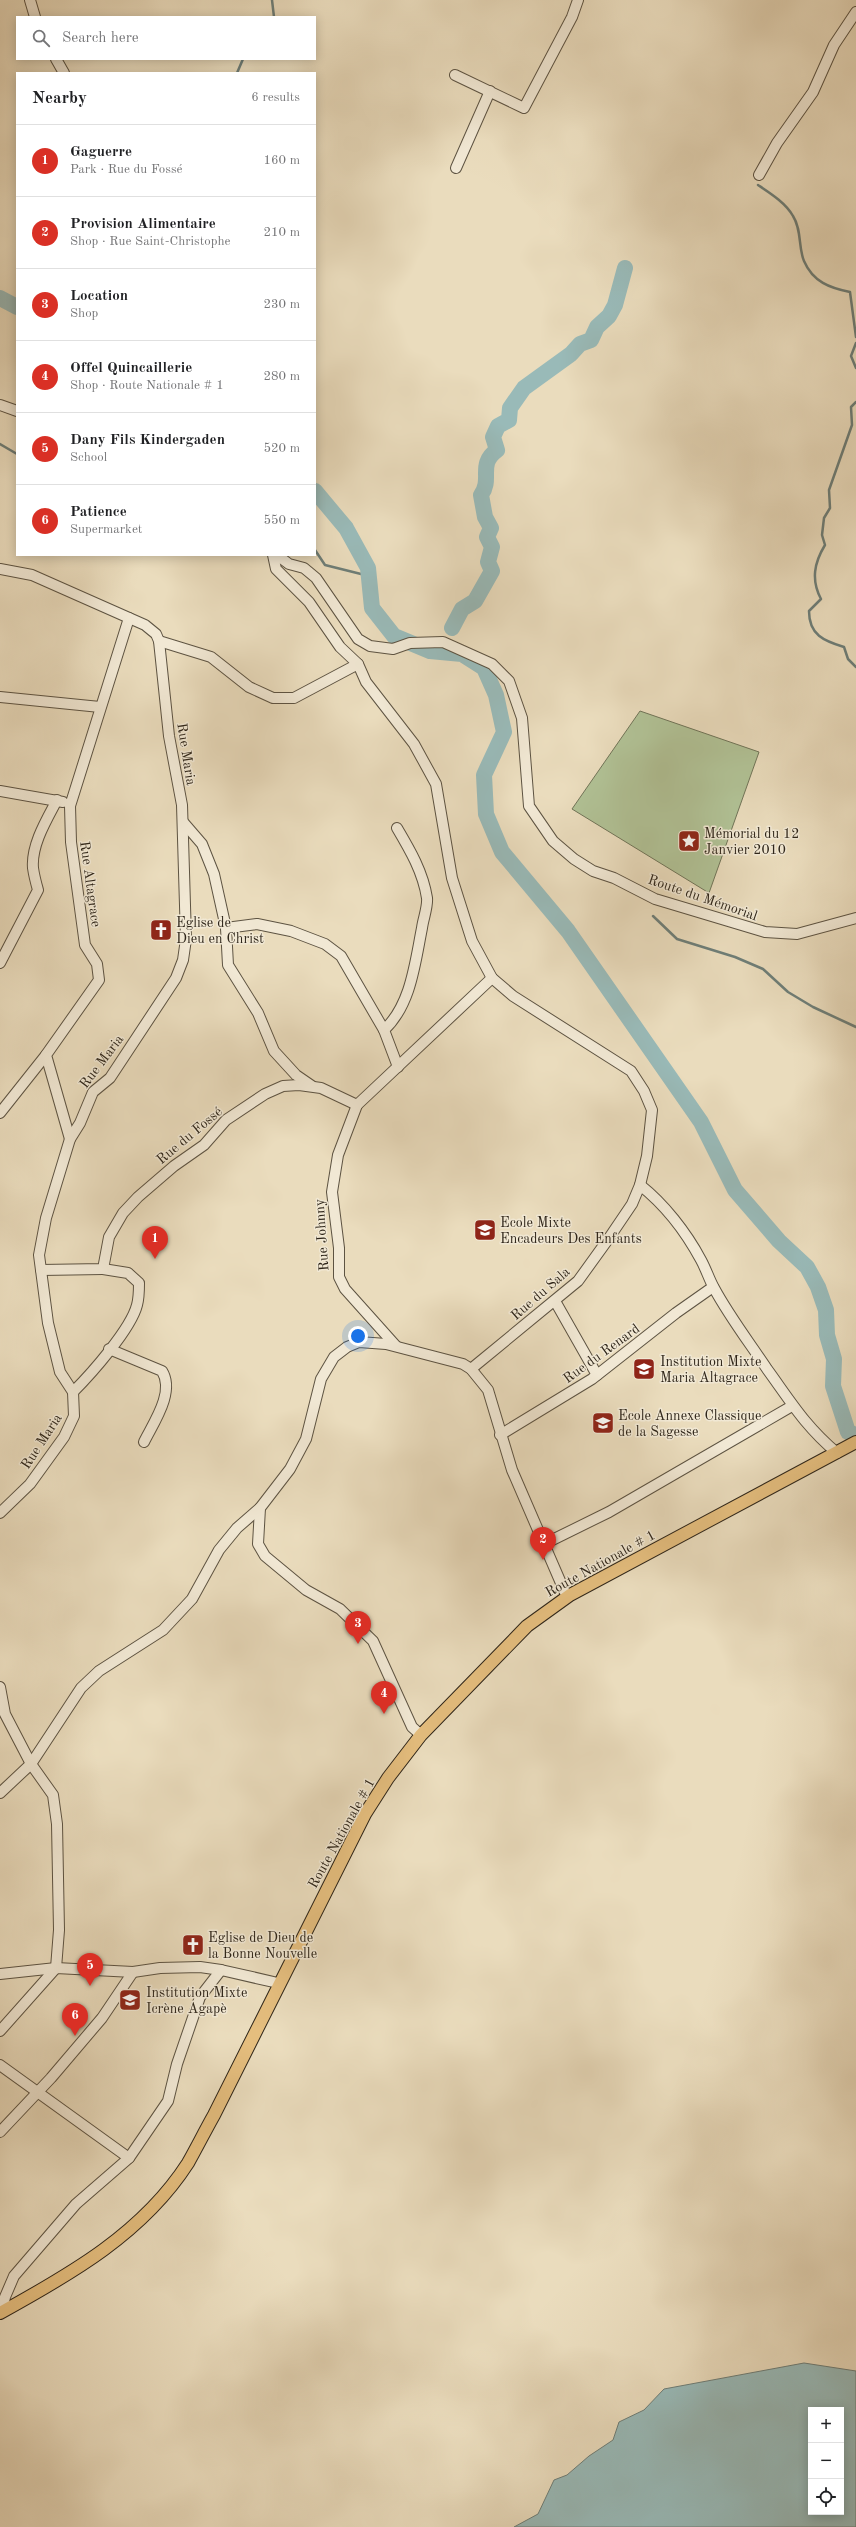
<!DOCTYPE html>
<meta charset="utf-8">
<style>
body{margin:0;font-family:"Old Standard TT",serif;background:#f2f2f2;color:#202124}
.controls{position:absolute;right:12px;bottom:12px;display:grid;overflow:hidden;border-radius:0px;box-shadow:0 2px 10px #0003}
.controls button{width:36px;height:36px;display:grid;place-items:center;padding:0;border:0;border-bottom:1px solid #e0e0e0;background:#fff;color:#202124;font:20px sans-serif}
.you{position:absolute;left:358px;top:1336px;width:14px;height:14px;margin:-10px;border:3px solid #fff;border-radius:50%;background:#1a73e8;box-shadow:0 0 0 6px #1a73e833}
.badge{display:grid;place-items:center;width:26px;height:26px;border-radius:50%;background:#d93025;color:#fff;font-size:13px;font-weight:700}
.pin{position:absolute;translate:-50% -33px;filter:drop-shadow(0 1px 2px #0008)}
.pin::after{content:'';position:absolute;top:21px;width:14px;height:12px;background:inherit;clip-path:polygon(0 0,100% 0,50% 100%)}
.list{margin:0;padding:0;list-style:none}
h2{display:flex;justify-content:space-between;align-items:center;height:52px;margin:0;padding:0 16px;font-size:17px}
h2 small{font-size:13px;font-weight:400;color:#757577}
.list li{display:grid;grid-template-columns:26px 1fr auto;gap:12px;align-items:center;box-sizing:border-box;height:72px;padding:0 16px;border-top:1px solid #e0e0e0}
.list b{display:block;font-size:15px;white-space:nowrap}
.list p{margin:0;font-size:13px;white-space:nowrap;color:#757577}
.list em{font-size:13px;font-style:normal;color:#757577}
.icon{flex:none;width:22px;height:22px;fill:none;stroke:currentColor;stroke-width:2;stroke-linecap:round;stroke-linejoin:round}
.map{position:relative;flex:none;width:856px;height:2527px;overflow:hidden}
.search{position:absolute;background:#fff;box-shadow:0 2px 10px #0003;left:16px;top:16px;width:300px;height:44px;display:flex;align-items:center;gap:10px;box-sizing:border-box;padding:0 14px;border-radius:0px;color:#757577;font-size:15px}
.panel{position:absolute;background:#fff;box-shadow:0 2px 10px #0003;left:16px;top:72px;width:300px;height:484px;border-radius:0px}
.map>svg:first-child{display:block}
</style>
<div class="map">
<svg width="856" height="2527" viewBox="0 0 856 2527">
<rect width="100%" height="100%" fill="#eadcbd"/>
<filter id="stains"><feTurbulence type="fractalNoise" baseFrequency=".005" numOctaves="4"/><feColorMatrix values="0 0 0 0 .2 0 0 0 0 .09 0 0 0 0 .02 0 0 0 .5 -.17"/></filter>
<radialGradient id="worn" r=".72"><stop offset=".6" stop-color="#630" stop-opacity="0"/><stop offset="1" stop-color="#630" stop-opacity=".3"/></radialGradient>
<polygon fill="#b1c296" stroke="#707458" points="640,711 759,752 709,893 572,809"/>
<path fill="#99bab8" stroke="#6e7e78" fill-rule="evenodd" d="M804,2363l52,8v156h-342l24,-13 16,-34 13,-5 22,-19 24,-16 6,-18 25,-12 20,-21zM811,2410h30v102h-30z"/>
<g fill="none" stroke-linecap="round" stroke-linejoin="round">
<g stroke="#6e7e78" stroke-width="2.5">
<polyline points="272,0 274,17"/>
<polyline points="237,73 243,59"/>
<path d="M758,185c12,8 28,18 35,31 9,14 5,31 11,45 9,21 26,27 46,31l6,45"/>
<polyline points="856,343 851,356 856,368"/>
<path d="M856,402l-5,5 1,18 -23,65 1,18 -6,10 -2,17 3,10c-11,18 -14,35 -4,54l-12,12c0,24 15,30 35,36l4,12 8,8"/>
<polyline points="0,444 17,454"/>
<polyline points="315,550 325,565 369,576"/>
<polyline points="653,916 677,939 735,957 763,969 788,992 813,1007 856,1027"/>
</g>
<g stroke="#99bab8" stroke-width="16">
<polyline points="0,298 17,307"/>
<polyline points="315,491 346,528 368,568 372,608 394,636 430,651 462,654 484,668 496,695 504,732 484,775 486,814 502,852 568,931 701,1122 735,1190 779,1241 807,1267 818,1287 826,1310 827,1335 834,1359 833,1386 848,1432 856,1435"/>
<path d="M452,628l10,-19 13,-8 17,-30 -4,-9 4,-15 -5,-10 4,-9 -6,-11 -4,-22c12,-17 -4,-30 16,-45l-4,-13 5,-11 11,-6 1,-12 14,-20 47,-34 9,-10 11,-4 6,-13 12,-11 6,-11 10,-37"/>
</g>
<g stroke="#5d5342" stroke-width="12">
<g id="minor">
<polyline points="30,0 35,17"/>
<polyline points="56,59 64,73"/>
<polyline points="455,75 524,108 572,17 578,0"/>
<polyline points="456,168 490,91"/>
<polyline points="759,175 777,143 813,92 834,45 856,12"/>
<polyline points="0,405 17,411"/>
<polyline points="273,555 276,569 309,602 340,647 358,664"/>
<polyline points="277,555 289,564 304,568 316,578 358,639 370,646 393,649 410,643 443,642 492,664 509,681 522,718 529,806 553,841 574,859 593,871 614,878 655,899 765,932 797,934 856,918"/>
<polyline points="0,569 32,575 145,625 156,634 159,641 169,736 182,805 186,939 183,960 176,978 110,1078 93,1092 80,1123 70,1139 46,1218 39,1255 48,1323 60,1372 73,1392 74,1416 64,1437 30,1484 0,1513"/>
<polyline points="159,641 211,657 249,687 273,698 294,698 358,664 366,682 414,744 436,784 452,878 472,941 492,978 513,996 631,1071 644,1091 652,1110 647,1156 640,1185 632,1204 609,1238 578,1281 471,1369"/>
<polyline points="0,697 100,707"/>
<polyline points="0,791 63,802"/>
<polyline points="183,822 202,844 214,874 226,928 228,965 258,1013 274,1051 296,1075 312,1086"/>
<path d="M397,828c13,22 26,44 30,70 1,9 -4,21 -5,30 -7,35 -11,77 -38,102l14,37"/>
<polyline points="226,928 257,924 291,931 325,944 341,956 384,1030"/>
<path d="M0,963l38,-73c-2,-7 -4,-15 -5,-22 -2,-23 14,-49 24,-68"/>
<polyline points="357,1105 338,1155 332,1192 339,1248 339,1277 345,1289 396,1346"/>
<polyline points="0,1113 46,1055"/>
<polyline points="70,1139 46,1055 99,980 97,964 85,945 71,842 70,806 129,618"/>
<path d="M640,1185c24,19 46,47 61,75 5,9 8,19 13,28 15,28 35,54 53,81 24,33 38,57 70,84"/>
<polyline points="41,1270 103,1269 109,1237 123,1213 138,1197 174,1166 204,1145 226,1120 265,1094 283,1086 299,1085 321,1088 357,1105 492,978"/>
<polyline points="555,1301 597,1375"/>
<path d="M109,1349l53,22c13,21 -8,51 -18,71"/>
<path d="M73,1392c18,-18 58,-63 64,-87 2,-7 2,-15 2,-22l-11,-10 -25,-4"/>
<polyline points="500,1435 592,1379 676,1313 713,1287"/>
<polyline points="544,1544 609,1512 792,1406"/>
<polyline points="0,1687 5,1714 31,1764 53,1795 57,1824 59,1930 56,1968 0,2031"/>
<polyline points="421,1735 412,1727 373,1641 340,1609 306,1590 265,1556 258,1544 260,1508 290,1469 306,1439 321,1379 334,1357 347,1347 359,1342 386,1344 463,1364 471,1369 488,1390 512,1470 567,1597"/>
<polyline points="0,1793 31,1764 81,1688 99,1671 163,1630 192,1599 219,1550 237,1528 260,1508"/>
<polyline points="0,1974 56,1968 133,1972 160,1968 200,1967 221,1970 278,1983"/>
<polyline points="0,2065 129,2158"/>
<polyline points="0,2132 51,2078 102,2018 133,1972"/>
<polyline points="2,2312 5,2297 14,2276 76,2204 129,2158 168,2101 177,2064 200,1997 221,1970"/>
</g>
</g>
<g stroke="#2e2519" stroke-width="14">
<path id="major" d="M0,2313c71,-39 143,-80 188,-150 9,-16 17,-32 26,-48l151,-301 23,-36 33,-43 106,-109 43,-31 286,-153"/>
</g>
<use href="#minor" stroke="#f1e8d4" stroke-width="10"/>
<use href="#major" stroke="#e5be7e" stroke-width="12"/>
</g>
<defs>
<g id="sight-square" transform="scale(1.15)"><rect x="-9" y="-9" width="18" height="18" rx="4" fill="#8f2418" stroke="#f1e8d4"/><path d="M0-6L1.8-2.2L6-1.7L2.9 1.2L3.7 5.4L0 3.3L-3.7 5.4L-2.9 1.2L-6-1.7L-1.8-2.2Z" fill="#fff"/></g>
<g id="church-square" transform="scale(1.15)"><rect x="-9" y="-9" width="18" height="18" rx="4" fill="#8f2418" stroke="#f1e8d4"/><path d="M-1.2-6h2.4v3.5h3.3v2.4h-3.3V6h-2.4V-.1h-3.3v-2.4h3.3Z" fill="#fff"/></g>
<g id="school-square" transform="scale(1.15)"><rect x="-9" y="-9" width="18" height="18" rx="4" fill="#8f2418" stroke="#f1e8d4"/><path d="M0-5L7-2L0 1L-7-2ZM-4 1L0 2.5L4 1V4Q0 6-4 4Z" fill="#fff"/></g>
</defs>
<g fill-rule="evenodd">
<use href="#sight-square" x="689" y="841"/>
<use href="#church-square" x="161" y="930"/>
<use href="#school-square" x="485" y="1230"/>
<use href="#school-square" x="644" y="1369"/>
<use href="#school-square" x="603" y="1423"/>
<use href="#church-square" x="193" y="1945"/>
<use href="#school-square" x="130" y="2000"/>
</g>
<g text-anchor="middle" stroke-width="3" stroke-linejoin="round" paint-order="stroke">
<g font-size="14" fill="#2e2519" stroke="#f1e8d4">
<text transform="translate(187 754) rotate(81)" y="5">Rue Maria</text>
<text transform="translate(91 884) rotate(82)" y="5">Rue Altagrace</text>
<text transform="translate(703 897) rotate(19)" y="5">Route du Mémorial</text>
<text transform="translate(101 1061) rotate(-53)" y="5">Rue Maria</text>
<text transform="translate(189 1135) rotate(-40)" y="5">Rue du Fossé</text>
<text transform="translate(321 1235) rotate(-94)" y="5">Rue Johnny</text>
<text transform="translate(540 1293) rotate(-41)" y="5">Rue du Sala</text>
<text transform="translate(601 1353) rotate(-36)" y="5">Rue du Renard</text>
<text transform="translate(41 1441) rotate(-57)" y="5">Rue Maria</text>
<text transform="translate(600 1563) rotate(-29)" y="5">Route Nationale # 1</text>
<text transform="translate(341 1833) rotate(-61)" y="5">Route Nationale # 1</text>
</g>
<g font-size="14" fill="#2e2519" stroke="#f1e8d4" text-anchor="start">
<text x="704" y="838">Mémorial du 12<tspan x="704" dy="16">Janvier 2010</tspan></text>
<text x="176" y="927">Eglise de<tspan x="176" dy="16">Dieu en Christ</tspan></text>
<text x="500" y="1227">Ecole Mixte<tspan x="500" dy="16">Encadeurs Des Enfants</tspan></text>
<text x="660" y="1366">Institution Mixte<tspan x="660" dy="16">Maria Altagrace</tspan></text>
<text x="618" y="1420">Ecole Annexe Classique<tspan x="618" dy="16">de la Sagesse</tspan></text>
<text x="208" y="1942">Eglise de Dieu de<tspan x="208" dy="16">la Bonne Nouvelle</tspan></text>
<text x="146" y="1997">Institution Mixte<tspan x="146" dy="16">Icrène Agapè</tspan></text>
</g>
</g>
<rect width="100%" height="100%" filter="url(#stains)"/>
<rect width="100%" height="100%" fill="url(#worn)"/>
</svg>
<div class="controls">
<button>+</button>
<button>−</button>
<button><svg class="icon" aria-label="locate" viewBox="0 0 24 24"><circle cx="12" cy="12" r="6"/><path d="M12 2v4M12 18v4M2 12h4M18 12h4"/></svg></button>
</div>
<div class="you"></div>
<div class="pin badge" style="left:155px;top:1259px">1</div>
<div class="pin badge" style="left:543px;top:1560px">2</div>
<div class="pin badge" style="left:358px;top:1644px">3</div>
<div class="pin badge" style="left:384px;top:1714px">4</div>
<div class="pin badge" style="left:90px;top:1986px">5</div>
<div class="pin badge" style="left:75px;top:2036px">6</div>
<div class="search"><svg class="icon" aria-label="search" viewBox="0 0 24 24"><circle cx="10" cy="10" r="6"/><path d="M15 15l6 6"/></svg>Search here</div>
<section class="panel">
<h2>Nearby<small>6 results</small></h2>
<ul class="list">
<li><span class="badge">1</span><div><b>Gaguerre</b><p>Park · Rue du Fossé</p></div><em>160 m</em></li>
<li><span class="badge">2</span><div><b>Provision Alimentaire</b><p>Shop · Rue Saint-Christophe</p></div><em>210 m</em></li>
<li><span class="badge">3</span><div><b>Location</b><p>Shop</p></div><em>230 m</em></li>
<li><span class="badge">4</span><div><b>Offel Quincaillerie</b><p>Shop · Route Nationale # 1</p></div><em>280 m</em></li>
<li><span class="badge">5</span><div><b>Dany Fils Kindergaden</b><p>School</p></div><em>520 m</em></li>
<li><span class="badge">6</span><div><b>Patience</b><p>Supermarket</p></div><em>550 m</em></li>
</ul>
</section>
</div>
